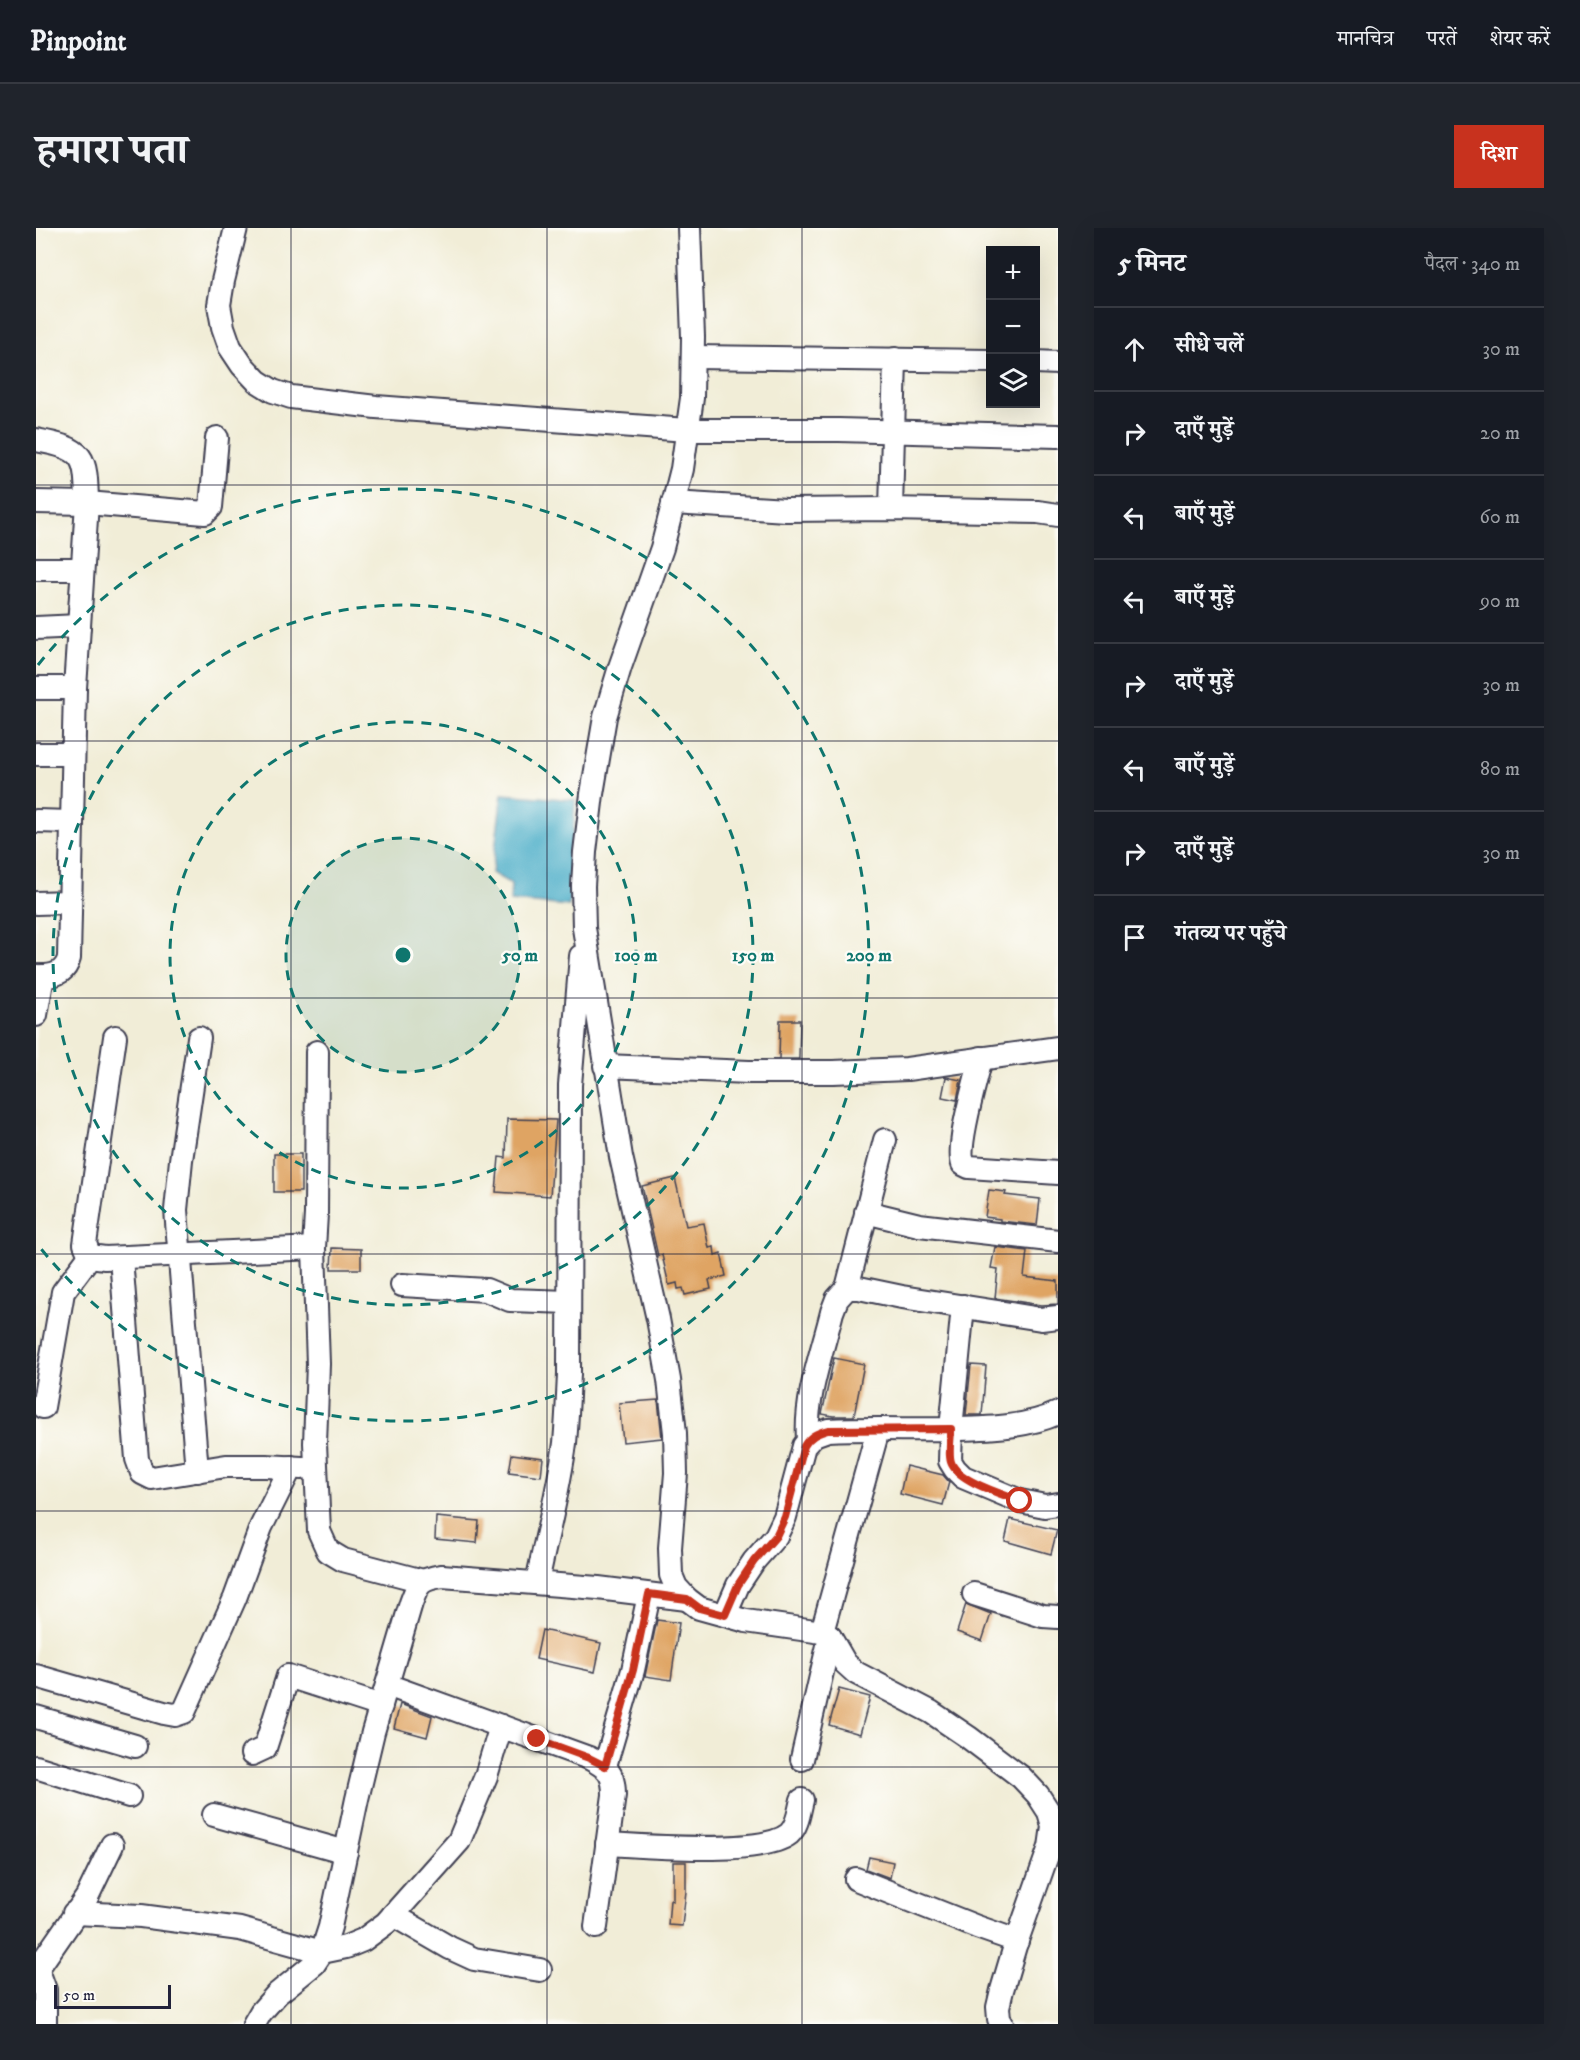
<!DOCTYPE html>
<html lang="hi">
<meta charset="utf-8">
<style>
body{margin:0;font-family:"IM FELL DW Pica","Noto Serif Devanagari",serif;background:#20242c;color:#f1f3f6}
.controls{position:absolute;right:18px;top:18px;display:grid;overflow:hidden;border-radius:0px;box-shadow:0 6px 24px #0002}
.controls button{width:54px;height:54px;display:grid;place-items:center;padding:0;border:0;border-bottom:2px solid #363941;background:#171b24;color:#f1f3f6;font:30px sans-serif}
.scale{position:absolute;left:18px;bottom:15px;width:117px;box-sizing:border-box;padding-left:6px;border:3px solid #22223b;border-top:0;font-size:16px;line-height:21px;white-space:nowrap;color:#22223b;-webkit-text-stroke:4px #fdfcf7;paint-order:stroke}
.stop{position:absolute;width:18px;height:18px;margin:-14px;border:4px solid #c8321e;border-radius:50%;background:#fff}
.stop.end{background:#c8321e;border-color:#fff;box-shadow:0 2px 6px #0008}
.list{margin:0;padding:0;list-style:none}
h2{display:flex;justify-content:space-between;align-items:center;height:78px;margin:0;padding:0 24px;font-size:26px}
h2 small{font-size:20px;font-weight:400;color:#9ea1a6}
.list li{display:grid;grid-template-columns:39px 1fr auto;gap:18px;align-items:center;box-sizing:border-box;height:84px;padding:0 24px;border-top:2px solid #363941}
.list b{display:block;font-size:22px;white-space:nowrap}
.list em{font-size:20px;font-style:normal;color:#9ea1a6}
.icon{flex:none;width:33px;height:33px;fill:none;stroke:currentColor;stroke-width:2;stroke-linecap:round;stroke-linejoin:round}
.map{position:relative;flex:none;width:1022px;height:1796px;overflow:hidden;border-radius:0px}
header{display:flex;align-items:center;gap:36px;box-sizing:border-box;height:84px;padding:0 30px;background:#171b24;border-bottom:2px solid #363941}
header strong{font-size:28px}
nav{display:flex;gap:33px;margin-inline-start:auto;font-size:21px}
.intro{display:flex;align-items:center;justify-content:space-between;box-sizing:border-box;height:144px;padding:0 36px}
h1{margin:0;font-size:42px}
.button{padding:15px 27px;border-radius:0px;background:#c8321e;color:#fff;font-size:21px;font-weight:700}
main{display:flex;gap:36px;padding:0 36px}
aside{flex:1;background:#171b24;border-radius:0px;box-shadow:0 6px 24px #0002}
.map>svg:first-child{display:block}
</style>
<header>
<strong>Pinpoint</strong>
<nav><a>मानचित्र</a><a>परतें</a><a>शेयर करें</a></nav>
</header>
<div class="intro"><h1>हमारा पता</h1><a class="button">दिशा</a></div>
<main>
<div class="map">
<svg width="1022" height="1796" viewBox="0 0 1022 1796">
<rect width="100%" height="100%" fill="#fdfcf7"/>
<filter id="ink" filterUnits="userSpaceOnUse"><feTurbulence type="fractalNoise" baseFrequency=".0167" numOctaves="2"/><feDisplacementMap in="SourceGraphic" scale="12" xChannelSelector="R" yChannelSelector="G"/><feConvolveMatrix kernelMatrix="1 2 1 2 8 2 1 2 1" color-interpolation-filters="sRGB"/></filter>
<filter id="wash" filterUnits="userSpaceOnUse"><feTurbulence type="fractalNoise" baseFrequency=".008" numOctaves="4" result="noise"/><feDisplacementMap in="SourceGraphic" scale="24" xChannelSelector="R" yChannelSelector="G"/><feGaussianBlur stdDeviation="1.35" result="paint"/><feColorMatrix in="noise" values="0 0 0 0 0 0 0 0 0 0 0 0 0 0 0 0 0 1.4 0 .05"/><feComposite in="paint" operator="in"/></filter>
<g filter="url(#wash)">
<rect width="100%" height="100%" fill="#f1edd7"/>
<polygon fill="#47acc7" stroke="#346781" stroke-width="1.5" points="466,566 539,572 533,678 474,673 475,656 456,645"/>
<g id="blocks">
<g fill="#dfa464">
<polygon points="744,792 764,792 763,831 743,831"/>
<polygon points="910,849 925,852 921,872 906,869"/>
<polygon points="471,891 520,892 514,968 460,964 463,929 470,930"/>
<rect x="238" y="926" width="27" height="38"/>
<polygon points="639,950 650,998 668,995 673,1020 678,1019 679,1027 685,1025 690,1048 673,1052 675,1061 649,1067 647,1060 642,1061 641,1055 633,1057 626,1027 622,1028 606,958"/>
<polygon points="953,962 970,964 969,967 1004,971 1001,997 964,993 964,991 949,989"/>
<polygon points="959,1019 991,1023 988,1049 1022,1053 1022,1076 1005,1077 959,1070 962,1041 955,1040"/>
<polygon points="296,1020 325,1021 325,1041 295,1041"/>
<polygon points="798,1130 828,1136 818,1188 797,1188 786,1186"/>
<polygon points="935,1137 950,1138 946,1187 930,1187"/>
<polygon points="622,1172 626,1210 587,1214 583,1175"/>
<polygon points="476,1226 507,1230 505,1248 473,1244"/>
<polygon points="870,1238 907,1247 913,1254 907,1277 864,1266"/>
<polygon points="400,1289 443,1293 441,1315 399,1311"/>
<polygon points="974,1291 1021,1302 1015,1326 969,1313"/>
<polygon points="930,1376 955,1386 946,1413 921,1404"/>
<polygon points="621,1392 643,1395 635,1452 609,1448"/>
<polygon points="506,1402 565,1415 559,1444 500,1431"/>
<polygon points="803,1461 834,1469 824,1506 793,1497"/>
<polygon points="364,1476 396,1488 391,1509 358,1500"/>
<polygon points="833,1629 857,1634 854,1650 830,1641"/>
<polygon points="637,1634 650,1634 650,1663 646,1698 632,1697 634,1672 637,1673"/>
</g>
</g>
</g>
<g filter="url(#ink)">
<use href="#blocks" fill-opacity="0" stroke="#414052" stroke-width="1.5"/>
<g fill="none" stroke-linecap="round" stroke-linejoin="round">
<g stroke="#414052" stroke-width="26">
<g id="minor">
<polyline points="200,0 187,53 183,77 187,99 194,119 206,137 221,153 237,163 255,169 340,179 651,202 803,202 1022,208"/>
<polyline points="653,0 657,109 656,170 646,241 626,320 584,439 569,489 556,566 549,624 547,658 548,700 585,929 622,1091 633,1152 639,1205 640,1245 634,1320 635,1347 640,1359 651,1371 663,1380 710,1393 786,1404 794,1409 809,1435 820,1445 895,1484 932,1509 985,1549 1002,1567 1013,1584 1017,1598 1014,1619 979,1718 966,1762 962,1779 963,1791 966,1796"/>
<polyline points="657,129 954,133"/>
<polyline points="999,134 1022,135"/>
<path d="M0,212c49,9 50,15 51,63l-12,185 -6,270c-4,16 -17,19 -33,18"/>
<polyline points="0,274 51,275 169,285 175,279 181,210"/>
<polyline points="637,275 750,282 855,281 1002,284 1022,287"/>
<polyline points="855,281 859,131"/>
<polyline points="0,341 46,341"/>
<polyline points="0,400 43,398"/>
<polyline points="0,460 39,460"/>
<polyline points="0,526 37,526"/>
<polyline points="0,593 36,594"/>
<polyline points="0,675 34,674"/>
<polyline points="0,787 7,748"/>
<polyline points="79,809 49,1016 54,1028 69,1030 278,1020"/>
<polyline points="281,824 280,986 278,1020 282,1136 279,1215 283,1303 292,1323 307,1332 387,1353"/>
<path d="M945,830c-5,23 -25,87 -18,106l6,3 89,6"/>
<polyline points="569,838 713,844 797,844 871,841 1022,820"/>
<polyline points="830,984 883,997 1022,1013"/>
<polyline points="85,1030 101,1231 106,1245 116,1250 190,1238 230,1238 266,1240"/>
<polyline points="366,1057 450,1062 474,1072 533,1074"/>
<polyline points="811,1060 849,912"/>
<polyline points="927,1078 915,1201 914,1233 919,1241 927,1249 984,1273 1009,1278 1022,1276"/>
<polyline points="7,1179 27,1064 54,1028"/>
<path d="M772,1211c-3,-42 14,-86 24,-127l5,-13 10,-11h12l43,9 139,22 17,-2"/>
<polyline points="161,1243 140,982 145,932 163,810"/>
<path d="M501,1355c9,-46 22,-93 28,-140 2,-23 3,-46 4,-69l1,-289 11,-129"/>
<polyline points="938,1366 1007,1388 1022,1389"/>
<path d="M689,1387l13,-30 16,-24 22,-25 9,-19 19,-71 10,-11 14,-5c43,-2 86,0 130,-1 33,-1 69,-2 100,-16"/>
<polyline points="786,1404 842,1202"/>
<polyline points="0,1448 128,1485 139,1487 148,1484 199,1370 225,1299 255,1239"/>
<path d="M351,1457l202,73c19,10 25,15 25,37l-18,132"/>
<polyline points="0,1489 99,1518"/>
<polyline points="216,1526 229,1520 252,1448 345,1478"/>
<polyline points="766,1531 794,1409"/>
<polyline points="569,1538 597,1442 613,1367"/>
<polyline points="0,1539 93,1568"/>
<polyline points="178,1587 310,1624"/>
<path d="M571,1616c37,2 155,12 182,-10 9,-8 10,-23 13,-34"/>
<polyline points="820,1651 941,1699 981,1713"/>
<polyline points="38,1685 105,1688 204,1701 286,1724 310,1719 327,1712 350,1695 423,1613 450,1548 465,1498"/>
<polyline points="357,1687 414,1720 438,1731 504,1742"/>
<polyline points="0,1737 9,1762 9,1796"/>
<polyline points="2,1740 51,1669 76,1617"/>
<path d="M218,1796l7,-12 16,-18 37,-30 8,-12 8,-25 27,-128 16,-67 38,-129c7,-19 9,-24 31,-27l156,12 89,11"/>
</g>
</g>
<use href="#minor" stroke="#fff" stroke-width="22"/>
</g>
</g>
<g fill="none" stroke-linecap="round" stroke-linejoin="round" filter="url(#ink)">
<path stroke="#c8321e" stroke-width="8" d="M501,1511l52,19 16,8 28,-96 16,-76 38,5 12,9 26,7 13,-30 16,-24 22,-25 9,-19 19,-71c6,-10 13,-13 24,-16l123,-1c0,10 -3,24 0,33 6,19 51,32 69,39"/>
</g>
<path fill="none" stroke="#22223b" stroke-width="1.5" stroke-opacity="0.55" d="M255,0v1796M511,0v1796M766,0v1796M0,257h1022M0,513h1022M0,770h1022M0,1026h1022M0,1283h1022M0,1539h1022"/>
<circle cx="367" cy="727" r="117" fill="#0f766e" fill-opacity=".12"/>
<g fill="none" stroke="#0f766e" stroke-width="3" stroke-dasharray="10 8">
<circle cx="367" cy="727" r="117"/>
<circle cx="367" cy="727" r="233"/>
<circle cx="367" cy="727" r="350"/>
<path d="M2 437A466 466 0 1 1 2 1017"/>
</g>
<circle cx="367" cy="727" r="9" fill="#0f766e" stroke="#fdfcf7" stroke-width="3"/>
<g font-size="18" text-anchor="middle" font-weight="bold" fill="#0f766e" stroke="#fdfcf7" stroke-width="4.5" stroke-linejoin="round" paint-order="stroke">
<text x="484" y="733">50 m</text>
<text x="600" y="733">100 m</text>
<text x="717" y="733">150 m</text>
<text x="833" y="733">200 m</text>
</g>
</svg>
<div class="controls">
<button>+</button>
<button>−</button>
<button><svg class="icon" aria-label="layers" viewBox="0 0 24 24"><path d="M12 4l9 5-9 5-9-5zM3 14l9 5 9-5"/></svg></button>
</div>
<div class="scale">50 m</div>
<div class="stop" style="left:984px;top:1273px"></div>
<div class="stop end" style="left:501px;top:1511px"></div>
</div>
<aside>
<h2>5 मिनट<small>पैदल · 340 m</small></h2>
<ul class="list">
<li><svg class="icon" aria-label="ahead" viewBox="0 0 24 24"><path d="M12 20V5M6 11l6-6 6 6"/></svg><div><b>सीधे चलें</b></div><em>30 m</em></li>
<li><svg class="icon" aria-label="right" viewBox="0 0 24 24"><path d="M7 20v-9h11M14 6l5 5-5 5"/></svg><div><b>दाएँ मुड़ें</b></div><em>20 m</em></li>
<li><svg class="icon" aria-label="left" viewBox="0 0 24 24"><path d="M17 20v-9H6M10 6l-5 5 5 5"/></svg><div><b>बाएँ मुड़ें</b></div><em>60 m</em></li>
<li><svg class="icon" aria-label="left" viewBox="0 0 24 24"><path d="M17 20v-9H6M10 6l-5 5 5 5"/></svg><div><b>बाएँ मुड़ें</b></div><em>90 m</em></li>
<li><svg class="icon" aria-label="right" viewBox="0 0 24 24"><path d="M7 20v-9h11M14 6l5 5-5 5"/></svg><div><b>दाएँ मुड़ें</b></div><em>30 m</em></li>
<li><svg class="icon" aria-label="left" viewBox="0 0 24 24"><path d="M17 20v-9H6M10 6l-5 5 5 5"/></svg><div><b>बाएँ मुड़ें</b></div><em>80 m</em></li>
<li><svg class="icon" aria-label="right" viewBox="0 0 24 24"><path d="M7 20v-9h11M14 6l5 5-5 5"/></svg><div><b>दाएँ मुड़ें</b></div><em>30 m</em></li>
<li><svg class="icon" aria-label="arrive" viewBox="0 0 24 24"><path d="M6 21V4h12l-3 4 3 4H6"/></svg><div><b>गंतव्य पर पहुँचे</b></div></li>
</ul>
</aside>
</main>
